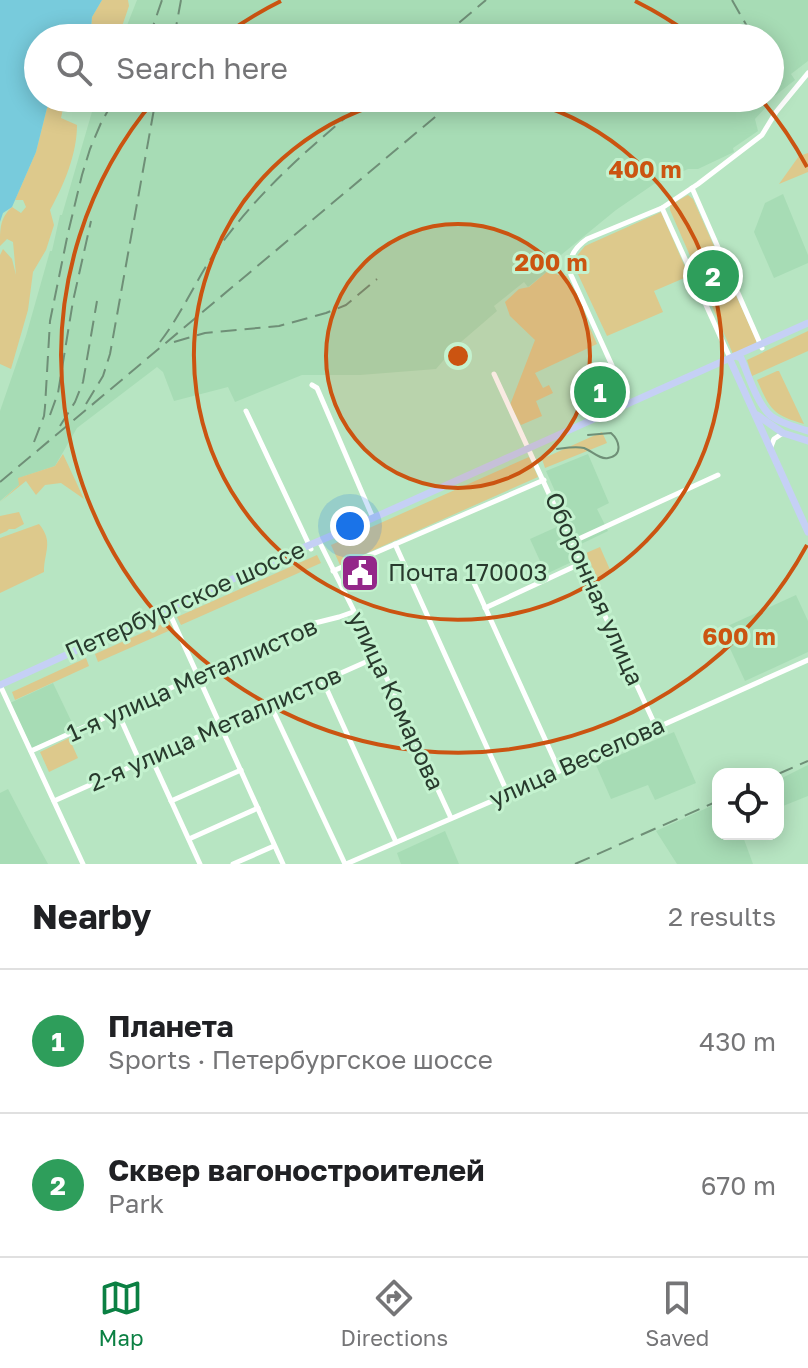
<!DOCTYPE html>
<meta charset="utf-8">
<style>
body{margin:0;font-family:"Golos Text",sans-serif;background:#f2f2f2;color:#202124}
.controls{position:absolute;right:24px;bottom:24px;display:grid;overflow:hidden;border-radius:16px;box-shadow:0 4px 20px #0003}
.controls button{width:72px;height:72px;display:grid;place-items:center;padding:0;border:0;border-bottom:2px solid #e0e0e0;background:#fff;color:#202124;font:40px sans-serif}
.you{position:absolute;left:350px;top:526px;width:28px;height:28px;margin:-20px;border:6px solid #fff;border-radius:50%;background:#1a73e8;box-shadow:0 0 0 12px #1a73e833}
.badge{display:grid;place-items:center;width:52px;height:52px;border-radius:50%;background:#0b8043;color:#fff;font-size:26px;font-weight:700}
.pin{position:absolute;translate:-50% -50%;border:4px solid #fff;box-shadow:0 2px 8px #0006}
.list{margin:0;padding:0;list-style:none}
h2{display:flex;justify-content:space-between;align-items:center;height:104px;margin:0;padding:0 32px;font-size:34px}
h2 small{font-size:26px;font-weight:400;color:#757577}
.list li{display:grid;grid-template-columns:52px 1fr auto;gap:24px;align-items:center;box-sizing:border-box;height:144px;padding:0 32px;border-top:2px solid #e0e0e0}
.list b{display:block;font-size:30px;white-space:nowrap}
.list p{margin:0;font-size:26px;white-space:nowrap;color:#757577}
.list em{font-size:26px;font-style:normal;color:#757577}
.icon{flex:none;width:44px;height:44px;fill:none;stroke:currentColor;stroke-width:2;stroke-linecap:round;stroke-linejoin:round}
.map{position:relative;flex:none;width:808px;height:864px;overflow:hidden}
.search{position:absolute;background:#fff;box-shadow:0 4px 20px #0003;left:24px;right:24px;top:24px;height:88px;display:flex;align-items:center;gap:20px;box-sizing:border-box;padding:0 28px;border-radius:44px;color:#757577;font-size:30px}
.sheet{height:392px;background:#fff}
nav{display:flex;justify-content:space-around;align-items:center;box-sizing:border-box;height:112px;border-top:2px solid #e0e0e0;background:#fff;font-size:22px;color:#757577}
nav a{display:grid;justify-items:center;gap:4px}
nav .on{color:#0b8043}
.map>svg:first-child{display:block}
</style>
<div class="map">
<svg width="808" height="864" viewBox="0 0 808 864">
<rect width="100%" height="100%" fill="#b7e5c2"/>
<g fill="#a7dcb5">
<polygon points="137,0 808,0 808,61 791,74 795,80 767,102 768,105 755,119 758,131 733,148 734,152 698,169 688,169 654,184 616,210 550,264 548,271 528,287 524,282 494,306 497,311 454,348 436,369 360,375 302,375 235,402 228,387 174,401 163,372 157,367 77,428 55,466 19,478 19,485 0,501 0,411 26,336 50,251 52,251 60,215 62,215 96,98 770,98 770,38 122,38"/>
<polygon points="783,194 808,255 808,263 774,278 754,232 765,203"/>
<polygon points="588,454 609,503 597,509 608,531 579,545 546,471"/>
<polygon points="561,525 576,560 546,574 530,539"/>
<polygon points="796,595 808,621 808,652 745,681 721,629"/>
<polygon points="53,683 75,729 32,748 10,703"/>
<polygon points="674,732 696,783 655,800 648,785 611,799 596,765"/>
<polygon points="808,765 808,796 778,808 778,780"/>
<polygon points="8,789 31,833 48,864 0,864 0,793"/>
<polygon points="718,803 718,834 742,834 753,864 677,864 656,831"/>
<polygon points="445,831 459,864 401,864 397,853"/>
</g>
<g fill="#ddc98c">
<polygon points="102,0 128,0 129,6 118,38 114,38 112,33 110,38 85,38 91,29 92,17"/>
<path d="M56,98h20l-5,7 -6,-6 -4,19 16,7c0,29 -13,60 -27,85l4,15 -8,25 -13,22 -5,38 -17,59 -11,-5v-109l3,-6 9,10 4,16 -3,-33 -6,-3 -7,7c0,-18 0,-28 12,-39l9,6 5,-6 -3,-7h-8l21,-48 11,-44z"/>
<polygon points="808,153 808,172 779,184 799,156"/>
<polygon points="688,195 693,199 756,340 756,343 733,354 670,210 670,205"/>
<polygon points="661,212 689,276 654,291 663,312 607,336 576,270 576,257 585,246"/>
<polygon points="549,270 558,275 567,276 597,344 535,373 543,388 549,385 553,393 536,401 542,416 521,425 510,405 535,340 510,316 505,302 519,289 529,287"/>
<polygon points="808,331 808,351 752,376 747,360"/>
<path d="M777,371h2l25,53c-32,-9 -34,-15 -47,-44z"/>
<polygon points="602,432 607,443 545,468 542,459"/>
<polygon points="63,454 84,499 61,483 45,485 36,495 26,481 0,502 19,485 18,478 55,466"/>
<polygon points="529,457 538,477 340,565 331,545"/>
<polygon points="19,512 24,524 15,529 9,529 7,531 0,534 0,516"/>
<path d="M39,524c15,18 5,28 5,48l-44,21v-55z"/>
<polygon points="600,547 611,572 597,578 586,553"/>
<polygon points="317,555 321,563 181,625 177,617"/>
<polygon points="169,621 173,629 98,662 95,654"/>
<polygon points="86,658 89,666 15,700 12,692"/>
<polygon points="69,738 78,758 49,772 40,752"/>
</g>
<polygon fill="#78cbdc" points="0,0 102,0 92,17 91,29 85,38 38,38 38,98 56,98 47,108 36,152 12,207 3,213 0,222"/>
<g fill="none" stroke-linecap="round" stroke-linejoin="round">
<g stroke="#fff" stroke-width="5">
<polyline points="692,188 762,348"/>
<polyline points="662,208 730,358"/>
<polyline points="494,374 656,727"/>
<polyline points="312,385 317,388 373,518"/>
<path d="M629,403l-58,-128c-4,-15 3,-27 16,-36l75,-31 36,-24 64,-49 14,-23 32,-39"/>
<polyline points="246,411 311,549"/>
<polyline points="770,449 774,439 783,433"/>
<polyline points="319,541 377,657 451,818"/>
<polyline points="572,542 718,475"/>
<polyline points="395,544 508,794"/>
<polyline points="333,571 544,480"/>
<polyline points="474,583 559,770"/>
<polyline points="485,608 582,563"/>
<polyline points="169,612 283,864"/>
<polyline points="323,681 396,842"/>
<polyline points="0,685 83,864"/>
<polyline points="270,704 345,864"/>
<polyline points="118,713 140,762"/>
<polyline points="31,751 315,623 339,617 353,612"/>
<polyline points="151,757 200,864"/>
<polyline points="54,801 377,657"/>
<polyline points="171,801 241,770"/>
<polyline points="189,839 258,808"/>
<polyline points="233,864 274,846"/>
<polyline points="346,864 515,791 808,660"/>
</g>
<g stroke="#c5d0f5" stroke-width="7">
<path d="M735,356l6,2c7,16 16,46 30,58 11,8 25,11 37,15"/>
<polyline points="731,362 808,532"/>
<polyline points="757,415 783,433 808,441"/>
<polyline points="0,685 272,561 373,518 808,323"/>
</g>
<path stroke="#6f8f77" stroke-width="2" d="M557,449c8,-1 18,-3 27,-1 8,3 16,12 24,10 16,-3 11,-18 3,-25l-23,2"/>
<g stroke="#6f8f77" stroke-width="2" stroke-dasharray="16 8" stroke-linecap="butt">
<polyline points="732,0 748,28 756,37"/>
<polyline points="149,38 162,0"/>
<polyline points="174,38 181,0"/>
<polyline points="441,38 486,0"/>
<path d="M160,342c21,-27 35,-60 54,-88 43,-62 98,-109 155,-156"/>
<polyline points="174,342 205,333 279,326 326,313 346,305 377,279"/>
<polyline points="86,404 103,376 110,354 156,98"/>
<polyline points="50,415 58,393 73,301 91,221"/>
<polyline points="60,426 75,402 83,382 97,301"/>
<polyline points="34,442 44,416 45,407 50,321 68,233 82,175 90,149 101,123 115,98"/>
<polyline points="0,482 441,112"/>
<polyline points="778,774 808,761"/>
<polyline points="575,864 718,801"/>
</g>
</g>
<circle cx="458" cy="356" r="132" fill="#cb5411" fill-opacity=".12"/>
<g fill="none" stroke="#cb5411" stroke-width="4">
<circle cx="458" cy="356" r="132"/>
<path d="M515 98A264 264 0 1 1 401 98"/>
<path d="M807 545A397 397 0 1 1 156 98M222 37A397 397 0 0 1 281 1M635 1A397 397 0 0 1 694 37M760 98A397 397 0 0 1 807 167"/>
</g>
<defs>
<g id="civic-square" transform="scale(2)"><rect x="-9" y="-9" width="18" height="18" rx="4" fill="#942789" stroke="#c4f2cf"/><path d="M-.6-6.5H3V-4.5H.6V-3L4-1V1h2V6H-6V1h2V-1L-.6-3ZM-1.2 2.5V6h2.4V2.5Z" fill="#fff"/></g>
</defs>
<g fill-rule="evenodd">
<use href="#civic-square" x="360" y="573"/>
</g>
<g text-anchor="middle" stroke-width="6" stroke-linejoin="round" paint-order="stroke">
<g font-size="24" fill="#283a2d" stroke="#c4f2cf" text-anchor="start">
<text x="388" y="581">Почта 170003</text>
</g>
<g font-size="24" fill="#283a2d" stroke="#c4f2cf">
<text transform="translate(594 589) rotate(66)" y="8">Оборонная улица</text>
<text transform="translate(185 601) rotate(-24)" y="8">Петербургское шоссе</text>
<text transform="translate(192 680) rotate(-24)" y="8">1-я улица Металлистов</text>
<text transform="translate(396 701) rotate(65)" y="8">улица Комарова</text>
<text transform="translate(215 729) rotate(-24)" y="8">2-я улица Металлистов</text>
<text transform="translate(577 762) rotate(-24)" y="8">улица Веселова</text>
</g>
</g>
<circle cx="458" cy="356" r="12" fill="#cb5411" stroke="#c4f2cf" stroke-width="4"/>
<g font-size="24" text-anchor="middle" font-weight="bold" fill="#cb5411" stroke="#c4f2cf" stroke-width="6" stroke-linejoin="round" paint-order="stroke">
<text x="645" y="178">400 m</text>
<text x="551" y="271">200 m</text>
<text x="739" y="645">600 m</text>
</g>
</svg>
<div class="controls">
<button><svg class="icon" aria-label="locate" viewBox="0 0 24 24"><circle cx="12" cy="12" r="6"/><path d="M12 2v4M12 18v4M2 12h4M18 12h4"/></svg></button>
</div>
<div class="you"></div>
<div class="pin badge" style="left:600px;top:392px;background:#2e9e5b">1</div>
<div class="pin badge" style="left:713px;top:276px;background:#2e9e5b">2</div>
<div class="search"><svg class="icon" aria-label="search" viewBox="0 0 24 24"><circle cx="10" cy="10" r="6"/><path d="M15 15l6 6"/></svg>Search here</div>
</div>
<section class="sheet">
<h2>Nearby<small>2 results</small></h2>
<ul class="list">
<li><span class="badge" style="background:#2e9e5b">1</span><div><b>Планета</b><p>Sports · Петербургское шоссе</p></div><em>430 m</em></li>
<li><span class="badge" style="background:#2e9e5b">2</span><div><b>Сквер вагоностроителей</b><p>Park</p></div><em>670 m</em></li>
</ul>
</section>
<nav>
<a class="on"><svg class="icon" aria-label="map" viewBox="0 0 24 24"><path d="M3 6l6-2 6 2 6-2v14l-6 2-6-2-6 2zM9 4v14M15 6v14"/></svg>Map</a>
<a><svg class="icon" aria-label="directions" viewBox="0 0 24 24"><path d="M12 3l9 9-9 9-9-9zM9 14v-3h6M13 9l2 2-2 2"/></svg>Directions</a>
<a><svg class="icon" aria-label="saved" viewBox="0 0 24 24"><path d="M7 4h10v16l-5-4-5 4z"/></svg>Saved</a>
</nav>
